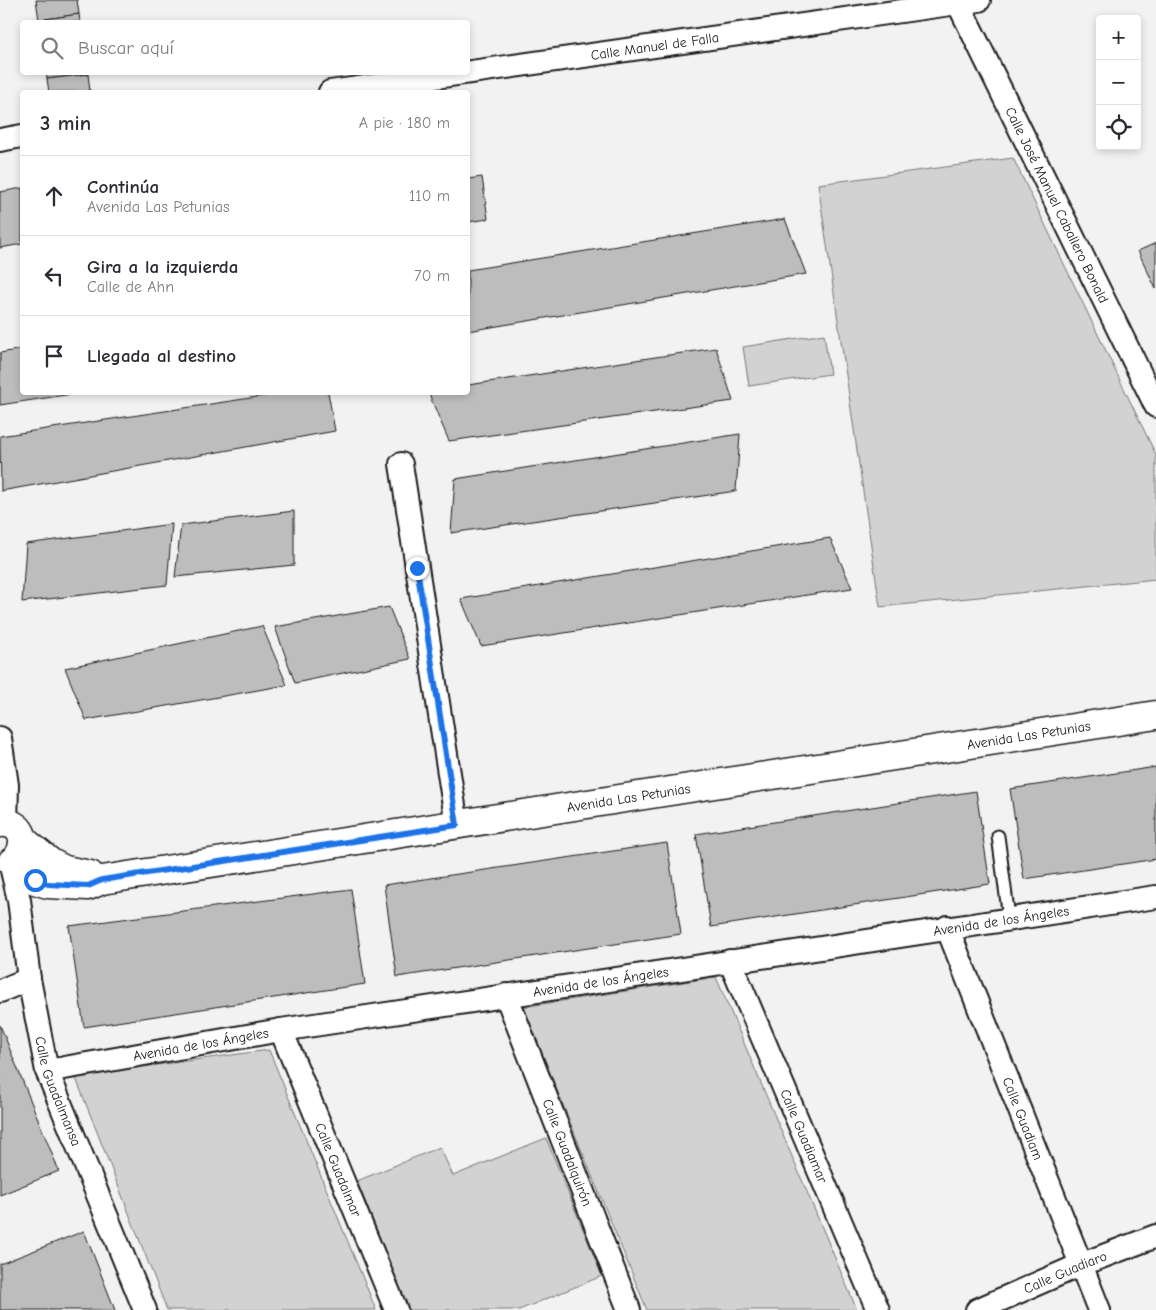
<!DOCTYPE html>
<html lang="es">
<meta charset="utf-8">
<style>
body{margin:0;font-family:"Comic Neue",sans-serif;background:#f7f7f7;color:#2b2b33}
.controls{position:absolute;right:15px;top:15px;display:grid;overflow:hidden;border-radius:5px;box-shadow:0 2px 8px #0003}
.controls button{width:45px;height:45px;display:grid;place-items:center;padding:0;border:0;border-bottom:1px solid #e1e1e2;background:#fff;color:#2b2b33;font:25px sans-serif}
.stop{position:absolute;width:15px;height:15px;margin:-11px;border:4px solid #1a73e8;border-radius:50%;background:#fff}
.stop.end{background:#1a73e8;border-color:#fff;box-shadow:0 1px 5px #0008}
.list{margin:0;padding:0;list-style:none}
h2{display:flex;justify-content:space-between;align-items:center;height:65px;margin:0;padding:0 20px;font-size:21px}
h2 small{font-size:16px;font-weight:400;color:#7c7c81}
.list li{display:grid;grid-template-columns:32px 1fr auto;gap:15px;align-items:center;box-sizing:border-box;height:80px;padding:0 20px;border-top:1px solid #e1e1e2}
.list b{display:block;font-size:19px;white-space:nowrap}
.list p{margin:0;font-size:16px;white-space:nowrap;color:#7c7c81}
.list em{font-size:16px;font-style:normal;color:#7c7c81}
.icon{flex:none;width:28px;height:28px;fill:none;stroke:currentColor;stroke-width:2;stroke-linecap:round;stroke-linejoin:round}
.map{position:relative;flex:none;width:1156px;height:1310px;overflow:hidden}
.search{position:absolute;background:#fff;box-shadow:0 2px 8px #0003;left:20px;top:20px;width:450px;height:55px;display:flex;align-items:center;gap:12px;box-sizing:border-box;padding:0 18px;border-radius:5px;color:#7c7c81;font-size:19px}
.panel{position:absolute;background:#fff;box-shadow:0 2px 8px #0003;left:20px;top:90px;width:450px;height:305px;border-radius:5px}
.map>svg:first-child{display:block}
</style>
<div class="map">
<svg width="1156" height="1310" viewBox="0 0 1156 1310">
<rect width="100%" height="100%" fill="#f2f2f2"/>
<filter id="ink" filterUnits="userSpaceOnUse"><feTurbulence type="fractalNoise" baseFrequency=".02" numOctaves="2"/><feDisplacementMap in="SourceGraphic" scale="10" xChannelSelector="R" yChannelSelector="G"/><feConvolveMatrix kernelMatrix="1 2 1 2 8 2 1 2 1" color-interpolation-filters="sRGB"/></filter>
<g filter="url(#ink)">
<g fill="#d2d2d2" stroke="#777">
<polygon points="1013,158 1156,455 1156,579 880,607 818,184"/>
<polygon points="824,334 830,374 749,386 743,347"/>
<polygon points="716,977 857,1310 647,1310 523,1007"/>
<polygon points="269,1050 376,1310 167,1310 75,1076"/>
<polygon points="546,1138 602,1276 519,1310 409,1310 357,1181 440,1147 453,1176"/>
</g>
<g fill="#bdbdbd" stroke="#1c1c1c">
<polygon points="36,0 77,0 79,14 39,20"/>
<polygon points="79,14 80,22 39,22 39,20"/>
<polygon points="46,72 87,72 88,74 47,79"/>
<polygon points="88,74 90,92 49,92 47,79"/>
<polygon points="482,177 488,219 468,222 468,179"/>
<polygon points="22,188 22,244 0,248 0,192"/>
<polygon points="785,219 806,274 468,331 468,270"/>
<polygon points="1156,243 1156,289 1138,251"/>
<polygon points="716,348 733,401 449,441 428,392 468,392 468,385"/>
<polygon points="22,349 22,392 85,392 0,405 0,353"/>
<polygon points="290,392 328,392 335,431 1,491 0,436"/>
<polygon points="740,434 736,491 451,533 455,479"/>
<polygon points="294,511 294,565 175,577 181,525"/>
<polygon points="172,524 167,585 22,602 26,544"/>
<polygon points="830,538 852,588 481,646 461,599"/>
<polygon points="389,607 410,659 295,683 275,627"/>
<polygon points="262,626 287,685 86,720 65,668"/>
<polygon points="1156,767 1156,859 1024,879 1010,789"/>
<polygon points="976,791 990,884 711,927 696,834"/>
<polygon points="667,843 681,934 397,977 384,885"/>
<polygon points="351,889 365,984 84,1027 69,926"/>
<polygon points="0,1025 59,1171 0,1195"/>
<polygon points="84,1231 115,1310 0,1310 0,1264"/>
</g>
<g fill="none" stroke-linecap="round" stroke-linejoin="round">
<g stroke="#1c1c1c" stroke-width="15">
<polyline id="lane" points="998,836 1009,918"/>
</g>
<g stroke="#1c1c1c" stroke-width="26">
<g id="street">
<path id="s1" d="M958,3l198,403"/>
<path id="s2" d="M330,92l649,-92"/>
<polyline points="0,140 22,136"/>
<polyline points="401,464 457,825"/>
<polyline points="0,738 7,785 6,823"/>
<path id="s3" d="M10,862l9,38 10,79 18,92 98,239"/>
<path id="s4" d="M947,927l152,383"/>
<path id="s5" d="M730,961l148,349"/>
<polyline points="0,991 29,979"/>
<path id="s6" d="M506,995l123,315"/>
<path id="s7" d="M281,1030l115,280"/>
<path id="s8" d="M47,1071l234,-41 875,-133"/>
<path id="s9" d="M977,1310l103,-45 76,-29"/>
</g>
</g>
<g stroke="#1c1c1c" stroke-width="31">
<g id="secondary">
<path d="M0,823c21,-2 29,18 18,34"/>
<polyline points="24,841 51,863 65,870 90,875"/>
<path id="s10" d="M12,862l23,18 13,4 40,2 14,-6 1054,-165"/>
</g>
</g>
<use href="#lane" stroke="#fff" stroke-width="11"/>
<use href="#street" stroke="#fff" stroke-width="22"/>
<use href="#secondary" stroke="#fff" stroke-width="28"/>
</g>
</g>
<g fill="none" stroke-linecap="round" stroke-linejoin="round" filter="url(#ink)">
<polyline stroke="#1a73e8" stroke-width="6" points="35,880 48,884 88,886 102,880 457,825 417,568"/>
</g>
<g text-anchor="middle" stroke-width="4" stroke-linejoin="round" paint-order="stroke">
<g font-size="14" fill="#1c1c1c" stroke="#fff">
<text dy="5" stroke="none"><textPath href="#s2" startOffset="328">Calle Manuel de Falla</textPath></text>
<text dy="5" stroke="none"><textPath href="#s1" startOffset="225">Calle José Manuel Caballero Bonald</textPath></text>
<text dy="5" stroke="none"><textPath href="#s10" startOffset="1036">Avenida Las Petunias</textPath></text>
<text dy="5" stroke="none"><textPath href="#s10" startOffset="631">Avenida Las Petunias</textPath></text>
<text dy="5" stroke="none"><textPath href="#s8" startOffset="966">Avenida de los Ángeles</textPath></text>
<text dy="5" stroke="none"><textPath href="#s8" startOffset="561">Avenida de los Ángeles</textPath></text>
<text dy="5" stroke="none"><textPath href="#s8" startOffset="156">Avenida de los Ángeles</textPath></text>
<text dy="5" stroke="none"><textPath href="#s3" startOffset="235">Calle Guadalmansa</textPath></text>
<text dy="5" stroke="none"><textPath href="#s4" startOffset="206">Calle Guadiam</textPath></text>
<text dy="5" stroke="none"><textPath href="#s5" startOffset="190">Calle Guadiamar</textPath></text>
<text dy="5" stroke="none"><textPath href="#s6" startOffset="169">Calle Guadalquirón</textPath></text>
<text dy="5" stroke="none"><textPath href="#s7" startOffset="151">Calle Guadalmar</textPath></text>
<text dy="5" stroke="none"><textPath href="#s9" startOffset="96">Calle Guadiaro</textPath></text>
</g>
</g>
</svg>
<div class="controls">
<button>+</button>
<button>−</button>
<button><svg class="icon" aria-label="locate" viewBox="0 0 24 24"><circle cx="12" cy="12" r="6"/><path d="M12 2v4M12 18v4M2 12h4M18 12h4"/></svg></button>
</div>
<div class="stop" style="left:35px;top:880px"></div>
<div class="stop end" style="left:417px;top:568px"></div>
<div class="search"><svg class="icon" aria-label="search" viewBox="0 0 24 24"><circle cx="10" cy="10" r="6"/><path d="M15 15l6 6"/></svg>Buscar aquí</div>
<section class="panel">
<h2>3 min<small>A pie · 180 m</small></h2>
<ul class="list">
<li><svg class="icon" aria-label="ahead" viewBox="0 0 24 24"><path d="M12 20V5M6 11l6-6 6 6"/></svg><div><b>Continúa</b><p>Avenida Las Petunias</p></div><em>110 m</em></li>
<li><svg class="icon" aria-label="left" viewBox="0 0 24 24"><path d="M17 20v-9H6M10 6l-5 5 5 5"/></svg><div><b>Gira a la izquierda</b><p>Calle de Ahn</p></div><em>70 m</em></li>
<li><svg class="icon" aria-label="arrive" viewBox="0 0 24 24"><path d="M6 21V4h12l-3 4 3 4H6"/></svg><div><b>Llegada al destino</b></div></li>
</ul>
</section>
</div>
